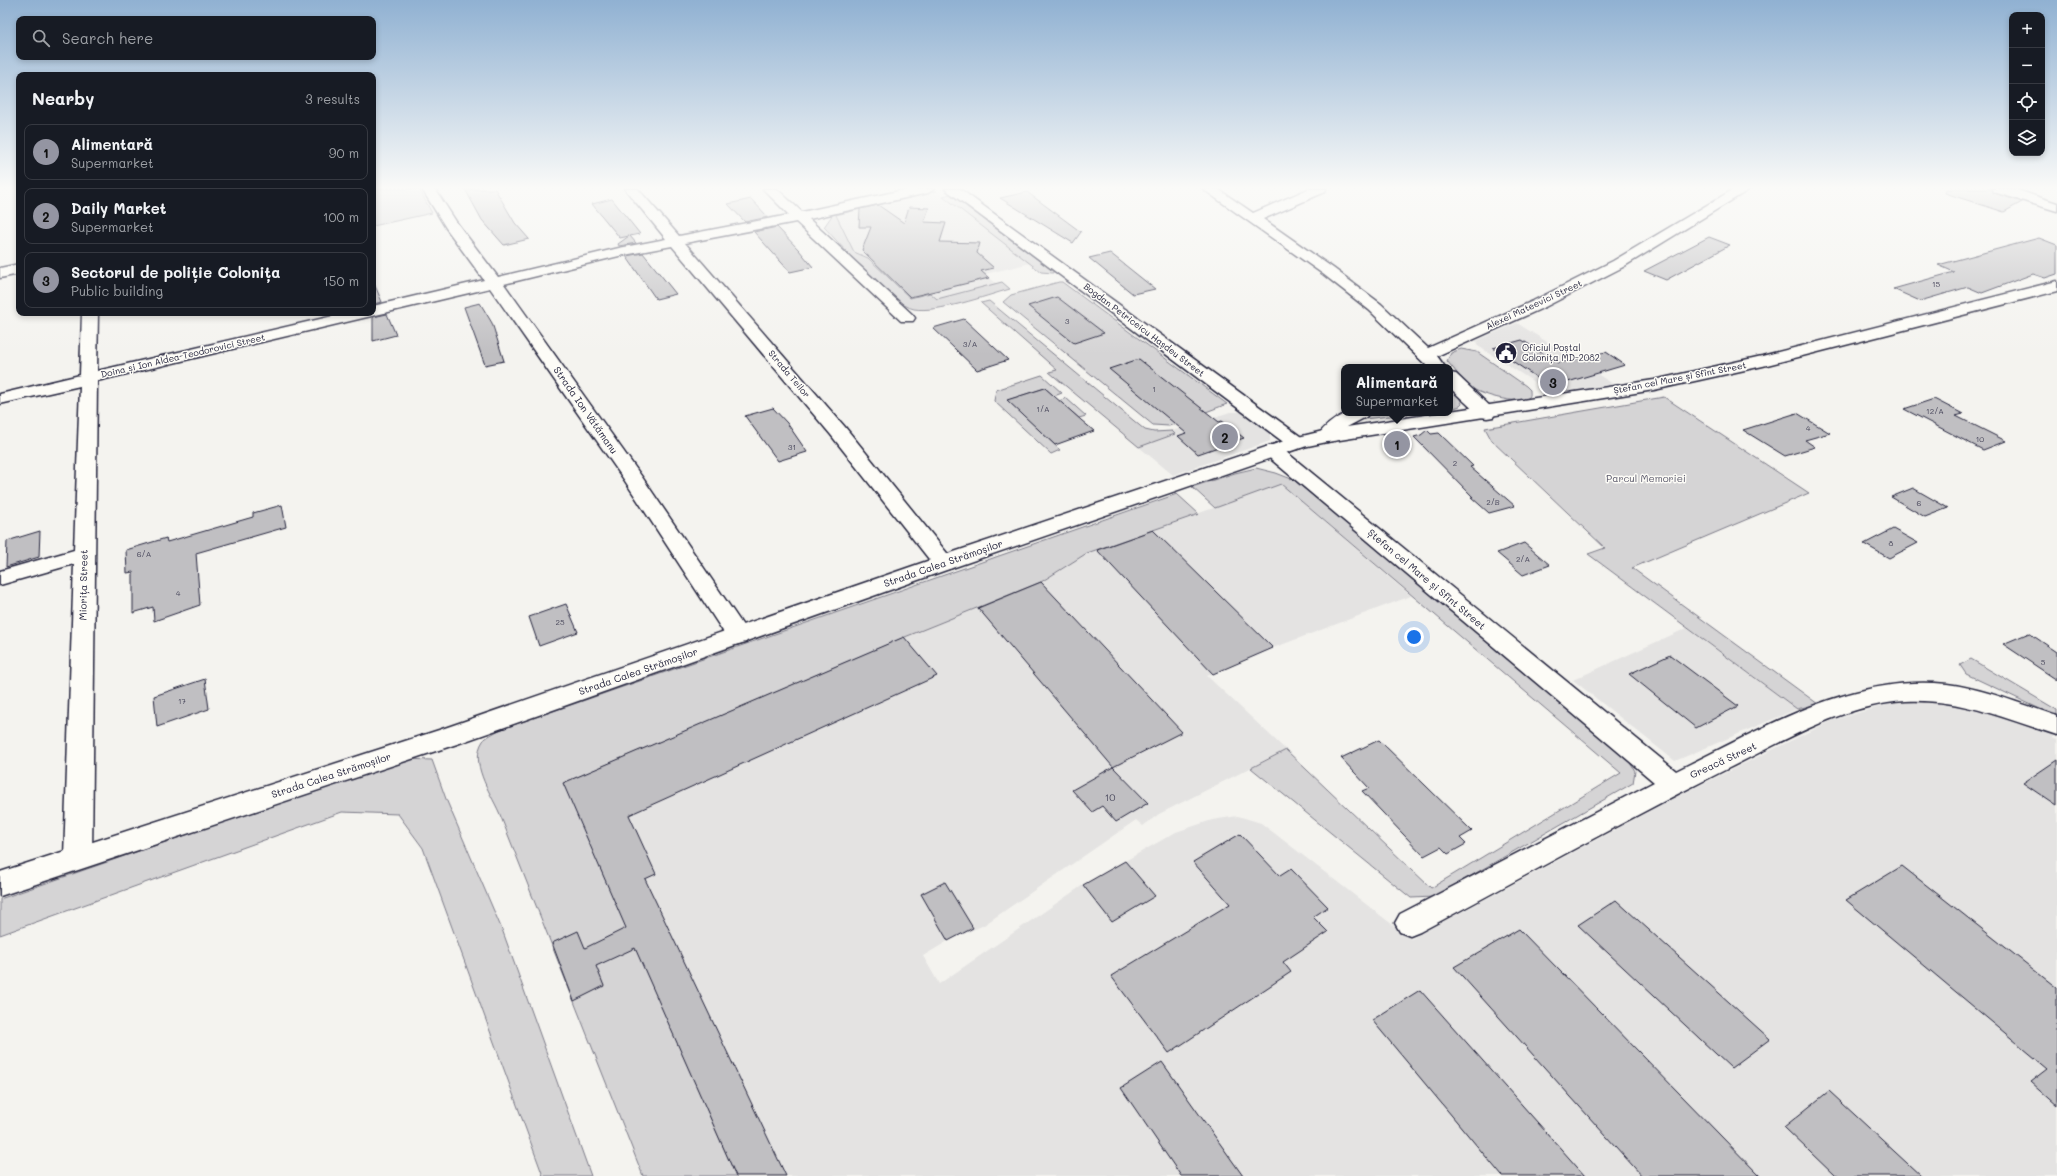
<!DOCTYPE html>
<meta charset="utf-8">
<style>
body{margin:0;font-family:Mali,sans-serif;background:#20242c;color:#f1f3f6}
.controls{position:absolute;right:12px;top:12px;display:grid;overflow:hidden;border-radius:8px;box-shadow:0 2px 6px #0003}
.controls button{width:36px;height:36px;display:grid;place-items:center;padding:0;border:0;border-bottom:1px solid #363941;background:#171b24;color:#f1f3f6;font:20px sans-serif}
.you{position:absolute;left:1414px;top:637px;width:14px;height:14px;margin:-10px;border:3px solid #fff;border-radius:50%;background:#1a73e8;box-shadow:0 0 0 6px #1a73e833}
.badge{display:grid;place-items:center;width:26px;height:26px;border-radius:50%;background:#9495a2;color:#111;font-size:13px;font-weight:700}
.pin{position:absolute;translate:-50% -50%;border:2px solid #fff;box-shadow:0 1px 4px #0006}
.popup{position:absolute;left:1341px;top:364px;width:112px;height:52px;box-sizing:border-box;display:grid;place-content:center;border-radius:8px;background:#171b24;filter:drop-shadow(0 1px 3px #0005);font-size:13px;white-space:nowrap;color:#9ea1a6}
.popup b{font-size:15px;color:#f1f3f6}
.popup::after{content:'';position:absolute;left:50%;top:100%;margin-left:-8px;border:8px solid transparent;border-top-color:#171b24}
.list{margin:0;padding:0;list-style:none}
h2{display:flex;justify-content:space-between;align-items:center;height:52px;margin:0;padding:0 16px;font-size:17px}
h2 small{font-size:13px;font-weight:400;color:#9ea1a6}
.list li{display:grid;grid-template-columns:26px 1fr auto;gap:12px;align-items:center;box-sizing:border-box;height:56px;margin:0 8px 8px;padding:0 8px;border:1px solid #363941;border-radius:8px}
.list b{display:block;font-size:15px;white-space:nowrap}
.list p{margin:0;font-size:13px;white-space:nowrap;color:#9ea1a6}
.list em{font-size:13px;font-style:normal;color:#9ea1a6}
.icon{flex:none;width:22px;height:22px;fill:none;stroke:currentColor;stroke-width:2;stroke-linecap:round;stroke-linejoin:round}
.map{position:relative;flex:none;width:2057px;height:1176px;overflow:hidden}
.search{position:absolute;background:#171b24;box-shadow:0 2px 6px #0003;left:16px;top:16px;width:360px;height:44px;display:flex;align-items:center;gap:10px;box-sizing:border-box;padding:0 14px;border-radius:8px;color:#9ea1a6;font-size:15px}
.panel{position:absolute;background:#171b24;box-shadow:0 2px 6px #0003;left:16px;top:72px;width:360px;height:244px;border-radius:8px}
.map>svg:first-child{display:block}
</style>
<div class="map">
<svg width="2057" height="1176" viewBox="0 0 2057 1176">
<rect width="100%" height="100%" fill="#f4f3ef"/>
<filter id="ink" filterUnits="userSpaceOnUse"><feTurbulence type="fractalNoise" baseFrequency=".025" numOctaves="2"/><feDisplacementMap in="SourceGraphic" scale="8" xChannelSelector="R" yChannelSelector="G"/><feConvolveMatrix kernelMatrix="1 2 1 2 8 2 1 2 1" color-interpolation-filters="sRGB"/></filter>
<g filter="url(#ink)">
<g fill="#e4e3e2">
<polygon points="938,192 1031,263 985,274 997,284 937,299 930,294 910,298 868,258 854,252 835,215"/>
<polygon points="1517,323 1613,384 1557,394 1545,389 1478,346 1476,341"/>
<polygon points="1230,412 1244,412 1270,432 1270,441 1173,475 1139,447 1175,434 1172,431"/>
<polygon points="1281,484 1411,596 1273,648 1207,676 1286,750 1159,814 1143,826 1136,820 984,925 948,941 923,956 939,984 1083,885 1176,832 1212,820 1238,816 1261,823 1411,939 1676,797 1833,720 1896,702 1941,700 1986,707 2056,733 2052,738 2057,740 2057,1176 736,1176 563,783 905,637 1041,582 1087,553"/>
<polygon points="1687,628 1797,709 1675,761 1573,680"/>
</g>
<g fill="#d5d4d5" stroke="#7c7b88">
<polygon points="373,189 419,189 432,213 373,226"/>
<path d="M937,191l-101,24 18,37 14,6 42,40 20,-5 7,6 65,-17 8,7c-25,7 -72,24 -96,20 -22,-4 -73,-64 -90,-82l9,-13z"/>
<polygon points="950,194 1053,271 1053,273 1041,272 943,196"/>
<polygon points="1059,282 1062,282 1227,404 1169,426 1153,425 1003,302 1011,295"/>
<polygon points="989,301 1145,430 1154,432 1172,431 1175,434 1139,447 1049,372 1057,370 981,303"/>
<path d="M1461,349l16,3 49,34 4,4c0,3 1,6 -2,8 -12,7 -44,-3 -55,-9 -10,-7 -18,-19 -26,-28l4,-8z"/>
<polygon points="1042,375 1062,393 1054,396 1045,388 1008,400 1060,450 1051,454 994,401 996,390"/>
<polygon points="1450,388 1459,397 1462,404 1460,406 1450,409"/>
<polygon points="1664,397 1809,493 1632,568 1818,704 1797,709 1588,554 1605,548 1492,441 1485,428"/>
<polygon points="1066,398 1086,416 1079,418 1059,401"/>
<polygon points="1371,413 1416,413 1356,420"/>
<polygon points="1256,468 1276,473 1294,480 1624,753 1635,771 1633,783 1434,897 1411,898 1251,768 1286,750 1431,888 1621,773 1281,484 1215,508 1192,487 1235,473"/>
<path d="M1177,494l22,20 -112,39 -46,29 -136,55 -341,146 172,393h-93l-144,-364c-9,-20 -30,-50 -16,-71 3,-4 11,-8 16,-11z"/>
<polygon points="1971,659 2057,710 2057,717 1966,674 1960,665"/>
<polygon points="406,759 432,760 446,799 503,932 591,1176 543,1176 423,848 398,814 342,812 0,935 0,899"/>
</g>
<g fill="#c0bfc2" stroke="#22223b">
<polygon points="465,189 495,189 515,223 529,239 504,245 482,220"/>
<polygon points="1946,189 1992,189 1994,193 2022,202 2004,212 1945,193"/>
<polygon points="1027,192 1081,232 1073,243 1000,198"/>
<polygon points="612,199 640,234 630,236 636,243 619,246 618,244 629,236 620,238 592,204"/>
<polygon points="751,199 768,217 745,222 728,204"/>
<polygon points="878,205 904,223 909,207 929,208 924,222 946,223 940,242 980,243 977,253 994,268 981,271 989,278 910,297 862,250 871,227 859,227 860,209"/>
<polygon points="777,227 799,250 813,267 790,272 754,232"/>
<polygon points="1709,237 1730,245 1666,280 1644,271"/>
<polygon points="2039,238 2057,245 2057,274 2045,278 2033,274 1982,293 1968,287 1920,301 1893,289 1954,272 1938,265"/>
<polygon points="643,253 676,294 656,299 626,256"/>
<polygon points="1110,253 1155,289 1133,294 1089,258"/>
<polygon points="373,281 382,302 373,304"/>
<polygon points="1057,297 1104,333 1074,343 1028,306"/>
<polygon points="480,303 492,323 504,361 485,365 464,307"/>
<polygon points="387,314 396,335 373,341 373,317"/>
<polygon points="964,319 1008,360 977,370 933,328"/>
<polygon points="1522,340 1558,363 1606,352 1625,365 1551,387 1493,348"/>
<polygon points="1139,359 1219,422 1222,421 1244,438 1198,454 1178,436 1186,433 1109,369"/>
<polygon points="1045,388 1081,420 1094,431 1055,445 1007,400"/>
<polygon points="1934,399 1963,414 1956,416 2006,441 1983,450 1904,409"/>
<polygon points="773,408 787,423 807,452 778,461 745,416"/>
<polygon points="1797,413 1830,433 1805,440 1815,447 1785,456 1743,430"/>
<polygon points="1427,430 1431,434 1439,433 1473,466 1470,467 1515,506 1489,513 1471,497 1473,497 1414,437 1421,435"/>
<polygon points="1913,488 1948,508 1925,517 1891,497"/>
<polygon points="282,505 286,527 196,553 200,605 154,621 153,607 133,613 133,572 127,573 126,550 166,538 167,542 253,517 253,513"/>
<polygon points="1893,529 1918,543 1889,558 1864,544"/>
<polygon points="1153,530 1273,648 1213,674 1097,550"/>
<polygon points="40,531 39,557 6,567 7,541"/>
<polygon points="1524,543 1550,565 1523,575 1497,553"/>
<polygon points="1041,582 1182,732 1113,767 978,608"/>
<polygon points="566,604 578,632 539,646 529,617"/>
<polygon points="2029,633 2057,652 2057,680 2003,644"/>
<polygon points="904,637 937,676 629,815 656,874 645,879 786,1176 736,1176 635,948 596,966 604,986 574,1001 552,943 578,931 585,948 626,928 563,783"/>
<polygon points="1670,655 1738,706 1696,728 1629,674"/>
<polygon points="205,679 209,709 157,727 154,696"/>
<polygon points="1379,740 1472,831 1460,838 1466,844 1448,854 1441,847 1424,856 1362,791 1369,788 1341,758"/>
<polygon points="2057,760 2057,806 2023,783"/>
<polygon points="1113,767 1148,803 1116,822 1102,806 1092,812 1072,790"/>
<polygon points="1240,834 1280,876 1291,869 1328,907 1313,917 1328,932 1283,962 1291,972 1169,1053 1111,976 1230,904 1193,862"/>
<polygon points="1125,861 1155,896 1112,922 1083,885"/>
<polygon points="1902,866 2057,988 2057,1105 2031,1082 2048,1069 1846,900"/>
<polygon points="945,882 973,928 948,941 921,894"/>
<polygon points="1616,900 1628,911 1770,1039 1731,1068 1578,925"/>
<polygon points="1519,929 1760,1176 1642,1176 1454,967"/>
<polygon points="1420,990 1585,1176 1502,1176 1372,1020"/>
<polygon points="1162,1062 1243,1176 1181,1176 1121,1088"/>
<polygon points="1829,1091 1921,1176 1835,1176 1784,1127"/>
</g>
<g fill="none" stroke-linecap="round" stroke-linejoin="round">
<g stroke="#22223b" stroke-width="3">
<g id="street">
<polygon points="422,189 435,189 457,223 498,277 619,248 666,239 625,189 638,189 679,236 789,215 763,189 777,189 802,212 908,189 934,189 928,193 809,219 913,315 915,318 913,321 901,321 796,222 685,243 845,427 955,563 952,568 944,570 936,568 831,435 672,246 619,256 504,284 642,477 746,630 750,636 746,642 738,644 730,642 625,481 490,288 97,381 92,857 88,865 78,869 68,865 64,857 74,564 0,585 0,571 74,550 80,386 0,404 0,394 80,375 82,313 98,313 97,371 346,313 373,313 373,306 484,280 446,228"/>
<polygon points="945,189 960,189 1304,439 1306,443 1304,447 1297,449 1290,447"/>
<polygon points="1203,189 1218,189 1253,213 1308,189 1326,189 1325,192 1263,219 1333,268 1381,304 1428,348 1533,301 1613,261 1734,189 1750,189 1623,267 1545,307 1437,356 1445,367 1428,367 1369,310 1323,274"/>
<polygon points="1993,189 2014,189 2057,203 2057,211 1994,192"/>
<polygon points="19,264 19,274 0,278 0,268"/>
<polygon points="1450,373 1456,374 1493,409 1496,413 1493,417 1487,418 1481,417 1450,388"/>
<path d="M1346,413h23l-3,4 -19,10 -13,13 -7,2 -7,-2 -2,-4c7,-11 16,-17 28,-23z"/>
<path d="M1273,445l7,2 396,324c83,-40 175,-98 271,-87 38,5 74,20 110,32v19c-51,-16 -97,-37 -152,-34 -63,4 -121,40 -176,67 -104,52 -206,109 -309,164l-10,4 -10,-4 -5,-9 5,-9 254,-132 -388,-327 -3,-4 3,-4z"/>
</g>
</g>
<g stroke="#22223b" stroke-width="3">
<polygon id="secondary" points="2057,281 2057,291 1763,366 1654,390 1327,442 1303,447 952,568 457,744 0,896 0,872 439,730 936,558 1290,439 1327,430 1439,413 1450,413 1450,411 1654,380 1762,356"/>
</g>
<use href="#street" fill="#fdfcf7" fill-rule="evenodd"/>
<use href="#secondary" fill="#fdfcf7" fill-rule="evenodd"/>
</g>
</g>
<linearGradient id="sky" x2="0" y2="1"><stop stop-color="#90b1d2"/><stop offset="0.53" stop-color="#fafaf8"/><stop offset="1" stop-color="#fafaf8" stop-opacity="0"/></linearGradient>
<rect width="2057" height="354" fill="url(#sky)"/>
<defs>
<g id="civic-disc" transform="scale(1.15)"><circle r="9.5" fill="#22223b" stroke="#fdfcf7"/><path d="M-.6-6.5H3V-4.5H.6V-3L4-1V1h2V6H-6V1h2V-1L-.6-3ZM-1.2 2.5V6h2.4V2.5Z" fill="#fff"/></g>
</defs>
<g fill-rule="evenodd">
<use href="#civic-disc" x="1506" y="353"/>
</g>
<g text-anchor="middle" stroke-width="3" stroke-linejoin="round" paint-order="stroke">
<g font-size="8" fill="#4a495d">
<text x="1936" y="287">15</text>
<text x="1067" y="324">3</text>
<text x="970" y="347">3/A</text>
<text x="1154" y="392">1</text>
<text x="1043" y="412">1/A</text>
<text x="1935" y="414">12/A</text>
<text x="1808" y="431">4</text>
<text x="1980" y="442">10</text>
<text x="792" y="450">31</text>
<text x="1455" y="466">2</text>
<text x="1493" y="505">2/B</text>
<text x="1919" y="506">6</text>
<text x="1891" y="546">8</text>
<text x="144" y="557">6/A</text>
<text x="1523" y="562">2/A</text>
<text x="178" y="596">4</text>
<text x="560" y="625">25</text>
<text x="2043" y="665">5</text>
<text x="182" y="704">17</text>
</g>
<g font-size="9" fill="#22223b" stroke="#fdfcf7">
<text transform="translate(1534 305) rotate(-25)" y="3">Alexei Mateevici Street</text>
<text transform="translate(1144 330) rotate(37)" y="3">Bogdan Petriceicu Hașdeu Street</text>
<text transform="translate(183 356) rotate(-13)" y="3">Doina și Ion Aldea-Teodorovici Street</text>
<text transform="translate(789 374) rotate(50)" y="3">Strada Teilor</text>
<text transform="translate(1680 378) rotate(-11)" y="3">Ștefan cel Mare și Sfînt Street</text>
</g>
<g font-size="9" fill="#22223b" stroke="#fdfcf7" text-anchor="start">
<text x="1522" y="351">Oficiul Poștal<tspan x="1522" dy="10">Colonița MD-2082</tspan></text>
</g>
<g font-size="10" fill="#22223b" stroke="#fdfcf7">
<text transform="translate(586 410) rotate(55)" y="4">Strada Ion Vătămanu</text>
<text transform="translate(943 563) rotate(-19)" y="4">Strada Calea Strămoșilor</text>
<text transform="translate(1427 579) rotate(40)" y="4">Ștefan cel Mare și Sfînt Street</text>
<text transform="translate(83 585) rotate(-89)" y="4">Miorița Street</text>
<text transform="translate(638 671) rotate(-19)" y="4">Strada Calea Strămoșilor</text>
<text transform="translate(1723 760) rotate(-25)" y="4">Greacă Street</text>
<text transform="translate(331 775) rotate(-18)" y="4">Strada Calea Strămoșilor</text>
</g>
<g font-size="10" fill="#585769" stroke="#fdfcf7">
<text x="1646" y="482">Parcul Memoriei</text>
</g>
<g font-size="10" fill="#4a495d">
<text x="1110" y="801">10</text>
</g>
</g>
</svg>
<div class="controls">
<button>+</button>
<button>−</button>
<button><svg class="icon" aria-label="locate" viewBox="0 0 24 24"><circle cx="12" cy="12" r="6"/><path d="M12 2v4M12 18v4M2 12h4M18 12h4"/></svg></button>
<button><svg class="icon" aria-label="layers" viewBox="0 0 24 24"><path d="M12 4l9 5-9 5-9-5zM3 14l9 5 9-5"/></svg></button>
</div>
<div class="you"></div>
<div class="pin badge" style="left:1397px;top:444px">1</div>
<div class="popup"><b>Alimentară</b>Supermarket</div>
<div class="pin badge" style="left:1225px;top:437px">2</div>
<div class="pin badge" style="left:1553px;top:382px">3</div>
<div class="search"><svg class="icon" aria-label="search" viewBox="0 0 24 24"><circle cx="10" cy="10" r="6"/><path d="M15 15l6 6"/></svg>Search here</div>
<section class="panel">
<h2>Nearby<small>3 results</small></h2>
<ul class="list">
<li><span class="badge">1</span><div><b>Alimentară</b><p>Supermarket</p></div><em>90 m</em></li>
<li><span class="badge">2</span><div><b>Daily Market</b><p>Supermarket</p></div><em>100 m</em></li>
<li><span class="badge">3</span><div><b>Sectorul de poliție Colonița</b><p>Public building</p></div><em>150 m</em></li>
</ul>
</section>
</div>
